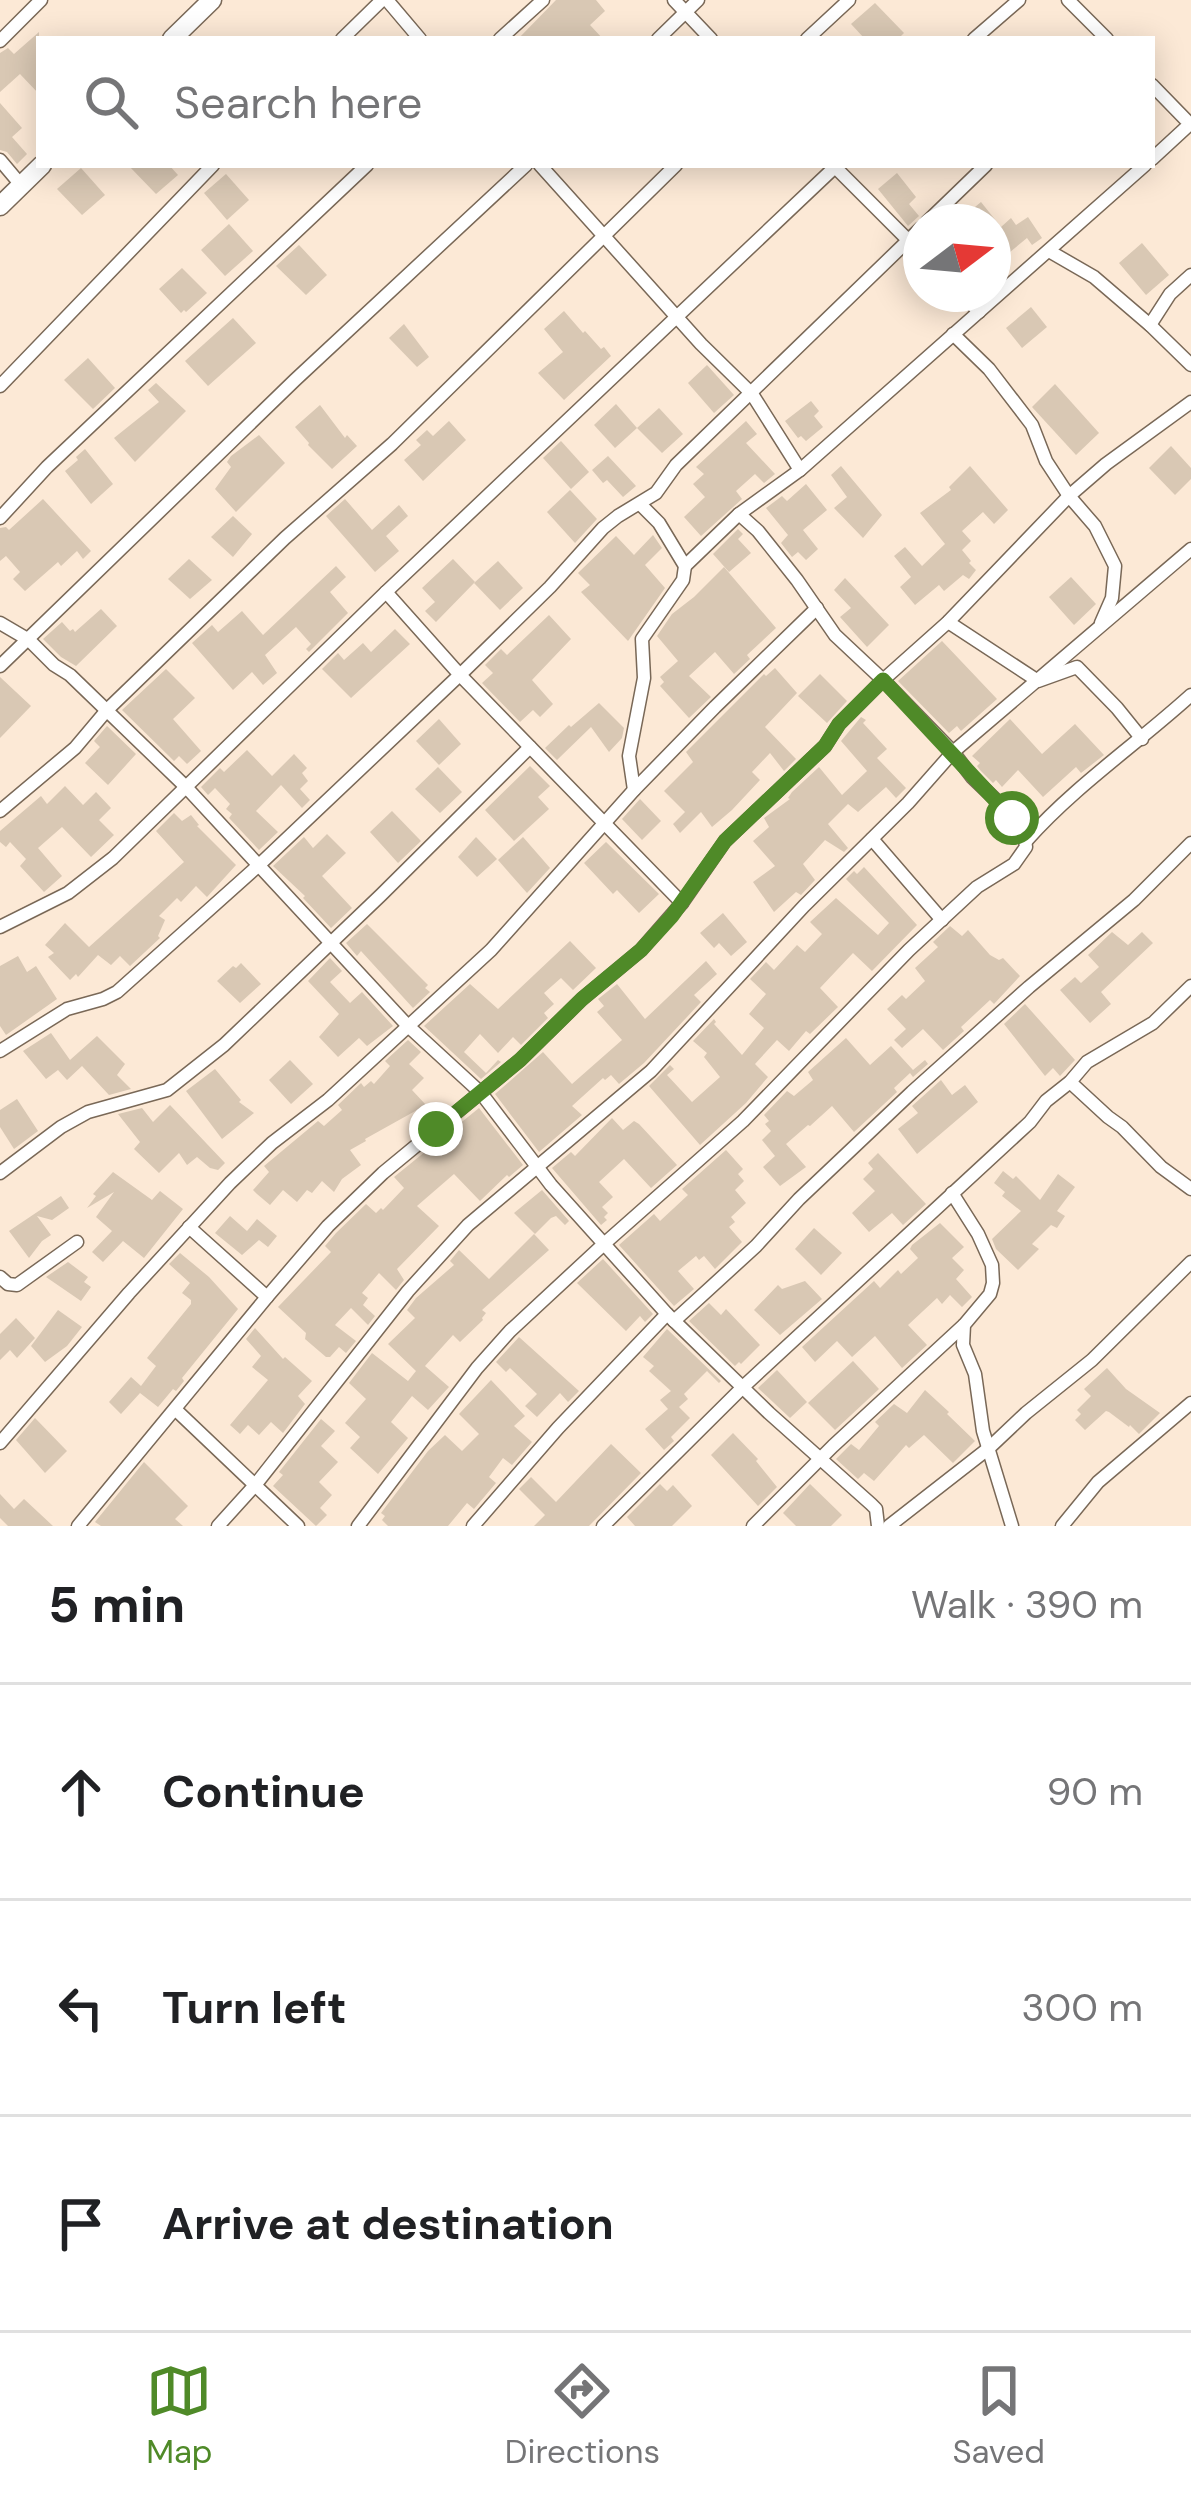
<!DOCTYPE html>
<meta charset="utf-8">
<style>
body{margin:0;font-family:"DM Sans",sans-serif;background:#f6f6f6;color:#202124}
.compass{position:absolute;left:903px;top:204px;width:108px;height:108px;border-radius:50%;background:#fff;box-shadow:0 6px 30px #0003;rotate:74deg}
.stop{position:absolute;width:36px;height:36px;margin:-27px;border:9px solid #4f8a28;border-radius:50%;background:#fff}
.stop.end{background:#4f8a28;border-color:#fff;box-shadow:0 3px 12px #0008}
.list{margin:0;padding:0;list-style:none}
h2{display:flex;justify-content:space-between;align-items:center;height:156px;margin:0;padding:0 48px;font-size:51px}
h2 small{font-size:39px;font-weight:400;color:#757577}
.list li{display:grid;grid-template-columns:78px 1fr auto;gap:36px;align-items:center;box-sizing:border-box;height:216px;padding:0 48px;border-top:3px solid #e0e0e0}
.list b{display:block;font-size:45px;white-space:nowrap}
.list em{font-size:39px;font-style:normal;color:#757577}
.icon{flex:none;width:66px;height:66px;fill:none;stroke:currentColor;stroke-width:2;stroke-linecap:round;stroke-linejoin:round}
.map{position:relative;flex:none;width:1191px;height:1526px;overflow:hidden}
.search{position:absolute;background:#fff;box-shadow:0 6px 30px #0003;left:36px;right:36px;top:36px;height:132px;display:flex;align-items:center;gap:30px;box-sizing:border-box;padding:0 42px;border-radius:0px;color:#757577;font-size:45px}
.sheet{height:804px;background:#fff}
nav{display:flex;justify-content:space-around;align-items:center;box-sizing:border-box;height:168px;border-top:3px solid #e0e0e0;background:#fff;font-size:33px;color:#757577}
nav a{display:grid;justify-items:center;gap:6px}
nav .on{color:#4f8a28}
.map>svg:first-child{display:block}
</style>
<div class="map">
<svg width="1191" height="1526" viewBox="0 0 1191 1526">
<rect width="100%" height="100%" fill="#fce9d6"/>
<g fill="#d9c8b4">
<polygon points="556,0 596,0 605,11 590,25 603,39 518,39"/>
<polygon points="875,3 904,33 898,39 865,39 851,24"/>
<polygon points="39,32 39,94 20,74 0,92 0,53 8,48 14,54"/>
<polygon points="0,103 22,128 12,137 27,154 17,164 7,152 0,150"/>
<polygon points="128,165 169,165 178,175 156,194"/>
<polygon points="81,168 105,195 82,215 57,189"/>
<polygon points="897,173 916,197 909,204 919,216 908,226 878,189"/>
<polygon points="226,174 249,200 227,220 204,193"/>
<polygon points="981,202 1001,227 1011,218 1016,225 1028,217 1042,238 1032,245 1027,238 993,266 993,222 957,222"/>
<polygon points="229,224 253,251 225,276 201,250"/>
<polygon points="1142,243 1169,275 1146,295 1119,263"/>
<polygon points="299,245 327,275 306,295 276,266"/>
<polygon points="182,268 207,293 186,312 184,310 181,313 159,289"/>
<polygon points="1031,307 1047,327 1022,348 1006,328"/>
<polygon points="564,311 583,333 585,331 601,349 604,347 611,356 564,400 538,373 563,352 544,329"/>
<polygon points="233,318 256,343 208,386 185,361"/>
<polygon points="404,324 429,357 417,367 389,338"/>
<polygon points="88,358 115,388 93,409 64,380"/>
<polygon points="707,365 734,395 714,413 688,383"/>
<polygon points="156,383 186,411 135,462 114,438 159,402 148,390"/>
<polygon points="1055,384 1099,433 1076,455 1032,407"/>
<polygon points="811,401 819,411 814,416 823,427 806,441 801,436 798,438 785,421"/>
<polygon points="616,404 637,428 615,448 594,425"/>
<polygon points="320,405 345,438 347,435 357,446 332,469 308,445 309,443 295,427"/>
<polygon points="659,408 683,434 662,453 637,428"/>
<polygon points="449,421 466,440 423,481 404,460 421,445 416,440 427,430 433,436"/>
<polygon points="746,421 757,434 746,443 775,474 764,483 755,474 736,491 742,499 701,536 684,517 705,497 693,484 704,474 696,467"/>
<polygon points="259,435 285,463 236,512 215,489 231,467 227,462 231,456"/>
<polygon points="561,441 589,472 571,489 543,458"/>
<polygon points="1171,446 1191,468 1191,479 1175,495 1149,468"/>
<polygon points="85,449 113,484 91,504 65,471 78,460 76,457"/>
<polygon points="608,456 636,486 623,497 607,480 603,483 592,470"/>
<polygon points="841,466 882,515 863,538 834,508 847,497 831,475"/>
<polygon points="970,466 1008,510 994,524 983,512 962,531 971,541 962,550 971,561 969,563 976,570 969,579 963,575 944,591 939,585 915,605 900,587 911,577 894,556 905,547 922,566 945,544 920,513 951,490 949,487"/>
<polygon points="806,484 827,510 803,530 818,549 806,560 798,552 792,557 781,543 788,535 766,508 782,496 787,501"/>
<polygon points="570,490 597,519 575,543 547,512"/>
<polygon points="43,499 91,551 83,559 77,551 61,566 58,562 25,591 13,579 20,572 6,556 0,561 0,528 6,527 9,530"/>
<polygon points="345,499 372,530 399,505 408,516 386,536 399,551 375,572 326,516"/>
<polygon points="233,516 252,534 233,557 211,537"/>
<polygon points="738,529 743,534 738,539 751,553 729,572 713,554"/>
<polygon points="653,535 662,548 645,565 665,588 628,641 581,592 590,585 578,573 616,536 634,555"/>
<polygon points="189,559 212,580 190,599 168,579"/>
<polygon points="453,559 475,582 436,622 425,611 435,602 422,588"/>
<polygon points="498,561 523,588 500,610 474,583"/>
<polygon points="336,566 346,577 330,592 348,613 309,652 306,649 311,644 296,627 265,655 277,673 263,685 252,672 233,690 192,643 212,625 218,632 242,611 263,635"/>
<polygon points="724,567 776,628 747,655 750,659 734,674 715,652 689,676 711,697 689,718 660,686 664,682 660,677 678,661 657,636 672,614 694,597"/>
<polygon points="1071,577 1096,604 1074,625 1049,597"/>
<polygon points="845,578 889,625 867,647 840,617 851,608 834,590"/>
<polygon points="101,609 117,626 76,666 61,657 43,639 62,622 70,631 73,629 75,632"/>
<polygon points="549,615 571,639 532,680 553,704 540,717 533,710 520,722 482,683 493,673 485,665 501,649 507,655"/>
<polygon points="395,629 410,644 351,698 322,669 338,653 344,660 363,643 371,652"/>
<polygon points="942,641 997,699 961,731 957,726 949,733 898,681"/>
<polygon points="775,668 797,693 765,727 796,759 784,771 770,753 752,772 760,780 732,810 712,827 701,812 680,833 673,824 685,812 664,791 693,762 686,752 764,674 766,676"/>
<polygon points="166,669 195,698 173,719 201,751 187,764 179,756 174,761 122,710"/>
<polygon points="820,674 847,701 827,723 798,696"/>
<polygon points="0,677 31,706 0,738"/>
<polygon points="599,703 624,728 622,738 609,752 591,727 557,760 545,748 569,725 571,727"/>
<polygon points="861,717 866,720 863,723 887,749 877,758 906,788 896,798 886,787 858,812 848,804 828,824 848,848 844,852 825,840 803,864 815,880 801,895 796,892 774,912 753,882 775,866 753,841 769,827 764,818 790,799 788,798 792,792 819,767 842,795 867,771 841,741"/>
<polygon points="439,719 461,744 439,765 416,741"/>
<polygon points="1010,719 1042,754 1075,724 1104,755 1081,773 1076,767 1043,797 1018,770 1002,787 996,780 993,783 980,770 977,766 980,763 972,756"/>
<polygon points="107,726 136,754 108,785 85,763 100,747 94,741"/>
<polygon points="247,750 272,776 294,754 307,768 302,773 308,781 300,789 310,800 302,808 281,785 256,811 278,832 259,850 229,818 232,814 226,809 230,804 215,788 208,795 201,787 220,768 224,772"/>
<polygon points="530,766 550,786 538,797 549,809 514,841 485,810"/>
<polygon points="438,767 462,792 440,813 415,789"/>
<polygon points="65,786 83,805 96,792 111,808 99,820 114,835 91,857 62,827 38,848 62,876 44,892 20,866 26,859 10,842 6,847 0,842 0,831 41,796 47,804"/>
<polygon points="640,799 661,821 642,840 622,819"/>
<polygon points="392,811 421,841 398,863 370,832"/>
<polygon points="174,813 182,821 191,815 199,825 197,826 236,865 207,897 196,886 181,902 177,898 159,916 165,920 158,936 160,938 130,966 120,956 111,965 98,955 78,977 76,974 70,980 48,957 54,953 45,945 65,923 89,947 184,862 156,831"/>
<polygon points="327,834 346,853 322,876 352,908 331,928 303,898 305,896 273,866 304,837 313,848"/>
<polygon points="476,837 497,859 477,877 458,857"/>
<polygon points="523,837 550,868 527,893 498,860"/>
<polygon points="606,842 659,894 639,913 617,890 613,894 584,863"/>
<polygon points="864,867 917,925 872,971 853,953 820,988 838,1007 810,1034 806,1031 789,1051 777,1040 755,1064 768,1077 746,1103 700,1145 649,1086 670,1065 674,1069 667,1075 692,1102 720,1077 704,1057 707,1053 693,1041 714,1019 716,1022 714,1024 742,1055 764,1028 749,1014 766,994 750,979 766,962 774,970 797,945 805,952 822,934 810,922 836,898 878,935 889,923 846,879 854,871 857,874"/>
<polygon points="723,913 747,942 731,956 719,943 714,948 700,933"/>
<polygon points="367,924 428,985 425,988 430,992 413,1008 361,951 357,956 346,943"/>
<polygon points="950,926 962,936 968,930 990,955 999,960 1003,958 1020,976 994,1004 990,1000 961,1027 964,1031 943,1050 923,1029 902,1048 894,1040 906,1029 887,1009 902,995 906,999 925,981 915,968 938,947 933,942"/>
<polygon points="1112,932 1128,945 1142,932 1153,943 1101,992 1111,1004 1090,1023 1060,990 1075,977 1081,983 1099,967 1088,955"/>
<polygon points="570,941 596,968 573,990 561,978 544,993 554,1004 544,1013 548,1018 521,1045 513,1037 498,1053 480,1034 464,1052 486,1073 498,1060 501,1062 481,1079 424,1026 470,984 498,1009"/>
<polygon points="18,956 27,972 36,966 57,999 6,1035 0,1026 0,966"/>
<polygon points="330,958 342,971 330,982 350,1003 362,992 393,1026 367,1046 359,1038 338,1057 319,1037 339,1014 308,981"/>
<polygon points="706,961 717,974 694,995 701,1002 644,1063 619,1084 611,1075 605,1080 603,1078 572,1106 582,1115 539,1152 495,1094 543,1052 572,1084 622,1040 597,1012 604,1006 598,999 617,984 645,1019"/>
<polygon points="241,963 261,984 240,1003 217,981 233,966 236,968"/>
<polygon points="1025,1004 1075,1060 1060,1076 1053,1068 1045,1076 1004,1024"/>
<polygon points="51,1033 70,1060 97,1036 125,1064 117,1075 131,1089 109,1095 82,1066 67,1080 58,1070 46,1079 23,1051"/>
<polygon points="846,1038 870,1065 891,1046 913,1070 925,1060 928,1064 913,1077 910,1073 894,1088 897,1092 854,1132 832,1106 810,1126 808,1125 786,1144 806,1167 780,1186 763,1167 775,1156 762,1140 771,1131 765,1124 769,1121 764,1115 787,1091 794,1096 813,1080 808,1072"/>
<polygon points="408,1040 421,1052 409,1064 424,1078 412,1090 426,1105 365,1139 366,1141 350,1150 361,1165 342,1179 334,1192 322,1181 312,1193 307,1190 297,1202 283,1190 270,1205 257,1194 253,1190 269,1172 264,1166 318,1121 324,1126 342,1110 338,1105 361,1083 364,1087 371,1081 374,1084 390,1066 385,1061"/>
<polygon points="290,1060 313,1084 291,1104 269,1080"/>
<polygon points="215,1069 241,1100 239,1102 254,1113 222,1139 186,1091"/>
<polygon points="941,1080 952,1095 965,1085 978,1102 917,1154 898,1129 918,1113 912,1106"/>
<polygon points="17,1099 38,1131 14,1149 0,1127 0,1110"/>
<polygon points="170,1105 225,1163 218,1170 210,1168 197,1157 187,1165 179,1153 159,1173 134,1149 140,1142 118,1114 142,1108 153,1122"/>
<polygon points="479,1108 523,1165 509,1177 507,1175 480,1201 454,1174 417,1206 439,1226 397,1269 404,1280 396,1290 379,1273 362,1293 368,1298 363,1305 375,1316 368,1325 351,1308 335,1325 356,1341 346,1353 339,1347 330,1357 326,1357 305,1339 306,1333 278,1307 331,1252 325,1246 336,1233 366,1204 376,1213 381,1208 383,1210 404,1188 394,1177"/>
<polygon points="612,1118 623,1130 634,1121 639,1124 677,1165 651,1188 624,1159 599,1182 613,1197 602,1207 608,1213 604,1217 607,1220 601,1225 552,1168 571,1152 575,1156"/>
<polygon points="726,1150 743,1169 738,1174 744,1181 735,1190 746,1203 731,1217 735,1222 729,1227 742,1242 715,1269 704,1256 699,1260 696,1256 678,1271 694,1289 674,1306 619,1245 654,1214 660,1221 688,1195 682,1189"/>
<polygon points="878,1153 926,1204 903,1225 892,1213 869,1232 852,1213 875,1191 863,1179 873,1169 868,1163"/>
<polygon points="1003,1171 1013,1179 1016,1176 1040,1200 1058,1174 1075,1187 1057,1211 1065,1216 1057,1228 1051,1225 1032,1244 1039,1249 1018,1270 996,1249 992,1239 1021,1211 1002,1196 1005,1192 994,1183"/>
<polygon points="113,1172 152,1200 160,1191 183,1209 144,1258 123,1241 103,1262 92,1252 112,1231 96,1217 114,1192 87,1208 96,1196 93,1194"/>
<polygon points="542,1190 569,1221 565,1225 556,1216 551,1218 535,1234 514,1213"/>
<polygon points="61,1196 69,1208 52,1220 37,1216 51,1235 42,1241 29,1258 9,1231"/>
<polygon points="230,1216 247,1231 257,1219 277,1236 268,1247 259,1240 242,1255 215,1233"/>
<polygon points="940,1223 964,1247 952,1258 964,1270 956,1279 972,1297 962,1307 950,1295 942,1304 937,1298 908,1325 927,1345 902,1368 875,1336 852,1357 837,1341 815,1362 802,1347 874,1281 880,1288 898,1270 901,1274 918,1258 910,1249 912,1245"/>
<polygon points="814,1228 842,1253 821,1275 795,1249"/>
<polygon points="534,1234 549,1250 482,1310 486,1313 482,1318 483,1320 460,1342 453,1335 425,1366 449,1387 428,1410 412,1396 391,1422 408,1438 378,1474 350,1448 360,1437 345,1423 366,1399 349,1383 372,1353 408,1381 416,1371 388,1344 415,1318 407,1310 416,1298 454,1265 450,1261 459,1250 489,1279"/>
<polygon points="180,1253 209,1277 238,1309 182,1378 184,1381 176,1391 173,1389 158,1407 140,1393 121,1414 109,1402 131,1377 141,1386 156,1366 147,1358 191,1304 191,1300 182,1293 190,1283 169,1264"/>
<polygon points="603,1259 653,1314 645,1322 640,1316 626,1331 577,1283"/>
<polygon points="68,1262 88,1277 84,1282 91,1287 81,1301 46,1277"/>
<polygon points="805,1281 822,1299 780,1335 754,1310 778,1285 782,1289"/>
<polygon points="709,1303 721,1315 726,1309 760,1345 741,1364 739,1362 735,1366 689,1321"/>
<polygon points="58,1310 82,1327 67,1346 45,1362 31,1346"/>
<polygon points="16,1318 35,1338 17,1358 10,1350 0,1360 0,1334"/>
<polygon points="255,1328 283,1359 285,1357 312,1381 298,1396 305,1404 283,1433 271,1422 259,1435 248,1425 240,1434 230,1425 268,1380 252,1367 261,1356 246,1339"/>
<polygon points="667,1329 721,1381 719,1383 707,1371 684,1394 688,1399 679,1407 690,1418 671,1437 674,1441 664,1450 645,1429 668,1409 660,1400 671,1391 649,1371 654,1366 643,1357"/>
<polygon points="519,1337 579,1391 568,1402 560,1393 537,1417 525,1406 537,1394 510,1368 506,1372 496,1362"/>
<polygon points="853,1361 879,1389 835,1430 808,1403"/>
<polygon points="1107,1368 1126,1389 1160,1413 1139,1434 1130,1425 1129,1427 1109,1412 1106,1411 1085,1430 1075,1420 1081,1414 1077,1410 1091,1396 1084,1389"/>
<polygon points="777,1370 807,1402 790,1418 758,1388"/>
<polygon points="491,1380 525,1416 514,1426 532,1442 512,1465 503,1458 489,1477 496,1483 474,1509 467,1503 448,1526 388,1526 382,1520 385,1516 381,1513 428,1451 445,1435 462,1451 479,1434 459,1414"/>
<polygon points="925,1390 949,1412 947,1414 975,1441 953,1463 924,1435 909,1448 906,1445 874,1481 864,1473 858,1479 836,1459 851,1444 859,1450 879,1426 875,1422 894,1404 907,1413"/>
<polygon points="35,1418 67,1451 45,1473 16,1440"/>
<polygon points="321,1419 335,1431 321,1446 338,1462 319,1482 332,1495 320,1508 327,1515 316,1526 273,1486 283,1475 279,1472"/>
<polygon points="733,1433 758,1459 756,1461 777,1487 758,1506 711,1455"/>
<polygon points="611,1444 641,1473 589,1526 534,1526 545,1515 519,1489 531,1477 556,1502"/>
<polygon points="144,1462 188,1506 175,1519 183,1526 101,1526 95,1522"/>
<polygon points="660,1484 667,1491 673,1485 692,1506 672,1526 635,1526 627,1517"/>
<polygon points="810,1484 842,1515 831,1526 796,1526 783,1513"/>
<polygon points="0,1494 14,1509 24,1499 53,1526 8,1526 0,1518"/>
</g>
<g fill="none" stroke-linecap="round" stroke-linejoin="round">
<g stroke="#796857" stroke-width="15">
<g id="street">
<polyline points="387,0 420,39"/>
<polyline points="674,0 711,39"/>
<polyline points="1068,0 1107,39"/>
<polyline points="342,39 382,0"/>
<polyline points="500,39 543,0"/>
<polyline points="658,39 698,0"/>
<polyline points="807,39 849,0"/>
<polyline points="974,39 1019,0"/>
<polyline points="0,41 41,0"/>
<polyline points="1152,85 1190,124 1152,159"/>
<polyline points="0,160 21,185"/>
<polyline points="540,165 701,344 752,394 800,470"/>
<polyline points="833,165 921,253"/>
<polyline points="927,222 986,165"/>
<polyline points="1049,251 1094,277 1150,325 1191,365"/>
<polyline points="962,294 979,312"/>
<polyline points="1150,325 1170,294 1191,275"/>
<polyline points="953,334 989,369 1032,425 1046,461 1069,496 1095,526 1115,566 1112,598 1101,623"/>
<polyline points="0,386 213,165"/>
<polyline points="0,518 47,467 367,165"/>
<polyline points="685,566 739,514"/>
<polyline points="948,622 1038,681 1077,667 1117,708 1142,739"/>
<polyline points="0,623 29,640 54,665 70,675 186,787 407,1025 481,1093 551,1185 667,1314 769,1413 871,1504 876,1509 878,1526"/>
<polyline points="0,666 295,380 526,165"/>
<polyline points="634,790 629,756 644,678 642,639 683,580 685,566 659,523 640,504"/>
<polyline points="0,811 75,748 107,710 285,538 392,444 676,165"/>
<polyline points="872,839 942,920"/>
<path d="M1027,840c48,-54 110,-96 164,-145"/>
<polyline points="682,903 725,841 825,746 839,724 883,680 948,622 1069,496 1106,464 1191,402"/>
<polyline points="0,927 68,893 113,858 386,592 835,167"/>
<polyline points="0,1051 67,1009 103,999 117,992 259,865 466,669 550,587 603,528 618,516 656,493 676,465 921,228"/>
<polyline points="1070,1082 1108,1117 1122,1127 1161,1167 1191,1189"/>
<polyline points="0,1173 61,1127 88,1112 167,1090 224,1045 381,895 530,747"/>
<polyline points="952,1193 978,1234 992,1265 993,1283 990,1294 964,1325 963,1345 975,1374 983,1431 1012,1526"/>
<polyline points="189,1227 267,1297"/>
<polyline points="0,1277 8,1284 17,1285 77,1242"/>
<polyline points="674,1321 756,1246 799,1199 912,1092 1029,987 1134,900 1191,843"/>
<polyline points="176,1410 298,1526"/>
<polyline points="0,1443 129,1293 230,1183 272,1143 328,1100 491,950 634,790 715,707 817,608"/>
<polyline points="78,1526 267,1297 328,1226 383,1173 520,1060 582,999 641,950 682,903 460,675 386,592"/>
<polyline points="218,1526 256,1484 408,1291 468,1225 651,1071 804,906 908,803 953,752 1191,549"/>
<polyline points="358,1526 477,1368 510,1331 605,1243 743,1121 909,950 977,887 1014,864 1026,847 1023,826 972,777 953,752 883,680 835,635 797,580 758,531 739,514 800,470 1145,165"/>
<polyline points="473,1526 558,1428 667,1314"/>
<polyline points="603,1526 744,1386 1030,1122 1046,1101 1070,1082 1087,1062 1153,1023 1191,986"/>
<polyline points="753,1526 833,1446 964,1325"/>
<polyline points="889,1526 989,1448 1026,1413 1092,1360 1191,1262"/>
<polyline points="1062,1526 1098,1482 1191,1403"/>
</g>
</g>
<g stroke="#796857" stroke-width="21">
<g id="secondary">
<polyline points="172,39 212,0"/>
<polyline points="0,206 42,165"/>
</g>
</g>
<use href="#street" stroke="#fff" stroke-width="12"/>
<use href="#secondary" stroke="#fff" stroke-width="18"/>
</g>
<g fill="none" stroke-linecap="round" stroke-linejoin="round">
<polyline stroke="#4f8a28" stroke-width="15" points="436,1129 520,1060 582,999 641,950 672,916 725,841 825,746 839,724 883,680 1012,818"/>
</g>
</svg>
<svg class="compass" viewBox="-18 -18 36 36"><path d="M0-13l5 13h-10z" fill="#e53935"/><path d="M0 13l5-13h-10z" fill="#757577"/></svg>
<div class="stop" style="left:1012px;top:818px"></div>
<div class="stop end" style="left:436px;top:1129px"></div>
<div class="search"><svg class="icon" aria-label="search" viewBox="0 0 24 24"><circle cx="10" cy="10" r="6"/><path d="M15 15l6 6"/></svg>Search here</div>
</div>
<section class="sheet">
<h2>5 min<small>Walk · 390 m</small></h2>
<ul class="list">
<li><svg class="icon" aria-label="ahead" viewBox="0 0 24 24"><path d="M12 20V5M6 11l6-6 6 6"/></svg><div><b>Continue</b></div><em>90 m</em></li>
<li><svg class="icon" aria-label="left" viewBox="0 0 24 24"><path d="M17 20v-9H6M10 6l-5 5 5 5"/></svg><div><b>Turn left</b></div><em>300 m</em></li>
<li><svg class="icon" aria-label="arrive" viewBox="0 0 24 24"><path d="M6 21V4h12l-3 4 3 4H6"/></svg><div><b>Arrive at destination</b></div></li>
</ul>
</section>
<nav>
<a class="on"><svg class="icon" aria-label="map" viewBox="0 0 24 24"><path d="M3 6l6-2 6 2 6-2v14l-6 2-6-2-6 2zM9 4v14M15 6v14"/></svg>Map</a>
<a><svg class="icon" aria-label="directions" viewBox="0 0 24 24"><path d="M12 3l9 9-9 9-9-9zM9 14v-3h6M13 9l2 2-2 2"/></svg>Directions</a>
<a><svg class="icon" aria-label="saved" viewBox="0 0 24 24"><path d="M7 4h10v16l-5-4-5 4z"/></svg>Saved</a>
</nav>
